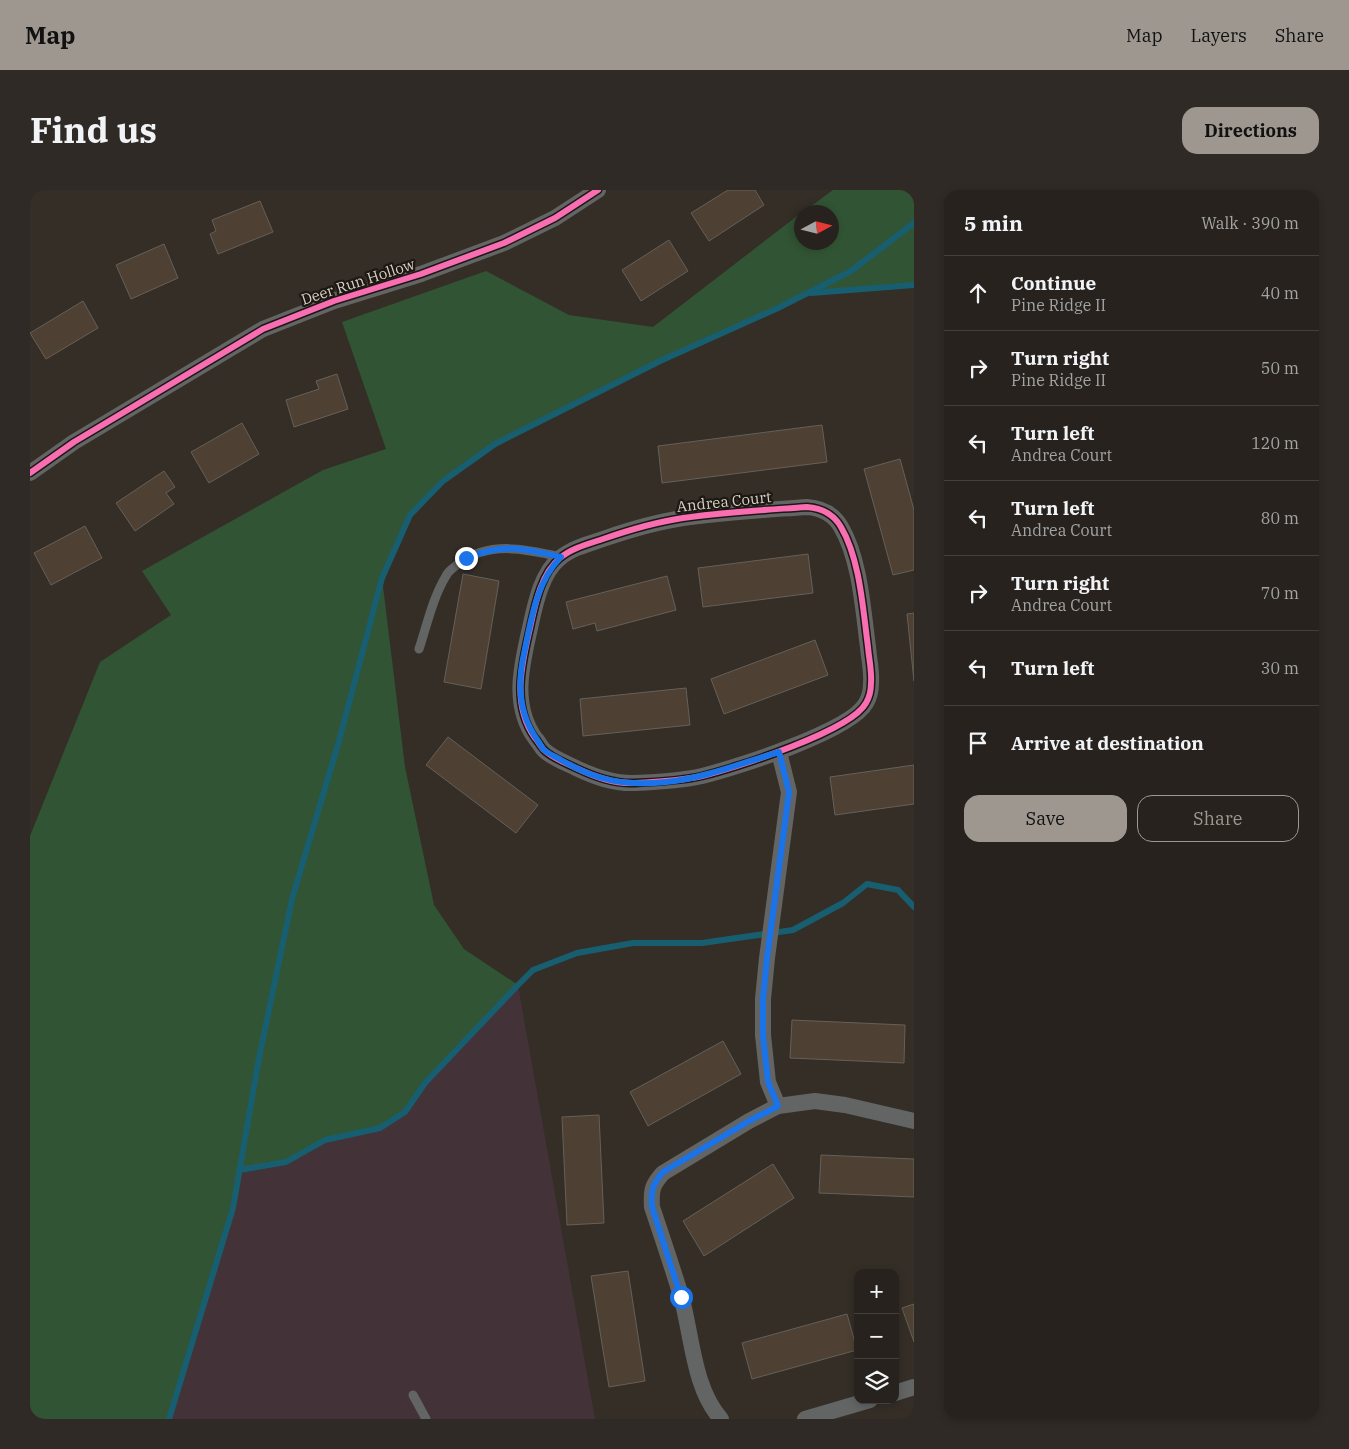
<!DOCTYPE html>
<meta charset="utf-8">
<style>
body{margin:0;font-family:"IBM Plex Serif",serif;background:#2f2a26;color:#f1f3f6}
.controls{position:absolute;right:15px;bottom:15px;display:grid;overflow:hidden;border-radius:10px;box-shadow:0 2px 8px #0003}
.controls button{width:45px;height:45px;display:grid;place-items:center;padding:0;border:0;border-bottom:1px solid #433f3b;background:#27221d;color:#f1f3f6;font:25px sans-serif}
.compass{position:absolute;left:764px;top:15px;width:45px;height:45px;border-radius:50%;background:#27221d;box-shadow:0 2px 8px #0003;rotate:83deg}
.stop{position:absolute;width:15px;height:15px;margin:-11px;border:4px solid #1a73e8;border-radius:50%;background:#fff}
.stop.end{background:#1a73e8;border-color:#fff;box-shadow:0 1px 5px #0008}
.list{margin:0;padding:0;list-style:none}
h2{display:flex;justify-content:space-between;align-items:center;height:65px;margin:0;padding:0 20px;font-size:21px}
h2 small{font-size:16px;font-weight:400;color:#a4a4a4}
.list li{display:grid;grid-template-columns:32px 1fr auto;gap:15px;align-items:center;box-sizing:border-box;height:75px;padding:0 20px;border-top:1px solid #433f3b}
.list b{display:block;font-size:19px;white-space:nowrap}
.list p{margin:0;font-size:16px;white-space:nowrap;color:#a4a4a4}
.list em{font-size:16px;font-style:normal;color:#a4a4a4}
.actions{display:flex;gap:10px;padding:15px 20px}
.actions a{flex:1;padding:11px 0;border:1px solid #9e9790;border-radius:15px;text-align:center;font-size:18px;color:#9e9790}
.actions .main{background:#9e9790;color:#111}
.icon{flex:none;width:28px;height:28px;fill:none;stroke:currentColor;stroke-width:2;stroke-linecap:round;stroke-linejoin:round}
.map{position:relative;flex:none;width:884px;height:1229px;overflow:hidden;border-radius:15px}
header{display:flex;align-items:center;gap:30px;box-sizing:border-box;height:70px;padding:0 25px;background:#9e9790;color:#111}
header strong{font-size:24px}
nav{display:flex;gap:28px;margin-inline-start:auto;font-size:18px}
.intro{display:flex;align-items:center;justify-content:space-between;box-sizing:border-box;height:120px;padding:0 30px}
h1{margin:0;font-size:35px}
.button{padding:12px 22px;border-radius:15px;background:#9e9790;color:#111;font-size:18px;font-weight:700}
main{display:flex;gap:30px;padding:0 30px}
aside{flex:1;background:#27221d;border-radius:15px;box-shadow:0 2px 8px #0003}
.map>svg:first-child{display:block}
</style>
<header>
<strong>Map</strong>
<nav><a>Map</a><a>Layers</a><a>Share</a></nav>
</header>
<div class="intro"><h1>Find us</h1><a class="button">Directions</a></div>
<main>
<div class="map">
<svg width="884" height="1229" viewBox="0 0 884 1229">
<rect width="100%" height="100%" fill="#342e27"/>
<polygon fill="#433238" points="488,795 565,1229 139,1229 203,1018 209,980 256,972 295,950 350,938 375,922 396,893"/>
<polygon fill="#315434" points="803,0 884,0 884,95 777,103 630,171 465,254 413,291 380,325 352,388 375,577 404,715 434,759 488,795 396,893 375,922 350,938 295,950 256,972 209,980 203,1018 139,1229 0,1229 0,646 70,472 141,425 112,381 293,280 356,259 312,132 456,81 539,125 623,137 771,23 772,52 802,52 802,22 773,22"/>
<g fill="none" stroke-linecap="round" stroke-linejoin="round">
<g stroke="#175f70" stroke-width="6">
<polyline points="781,103 884,95"/>
<polyline points="209,980 256,972 295,950 350,938 375,922 395,893 488,795 503,780 547,763 603,753 672,753 763,740 813,713 837,694 868,700 884,717"/>
<polyline points="139,1229 203,1018 229,868 262,709 309,551 352,388 380,325 413,291 465,254 630,171 748,118 821,81 884,33"/>
</g>
</g>
<g fill="#4e4133" stroke="#65605a">
<polygon points="698,0 725,0 734,15 679,51 661,23"/>
<polygon points="230,11 243,42 188,64 180,44 186,41 182,30"/>
<polygon points="639,50 658,81 611,111 592,80"/>
<polygon points="134,54 148,88 101,109 86,75"/>
<polygon points="53,111 68,138 16,169 0,143"/>
<polygon points="307,184 318,219 264,237 256,210 289,199 286,191"/>
<polygon points="212,233 229,264 179,293 161,262"/>
<polygon points="792,235 797,272 632,293 628,256"/>
<polygon points="870,269 884,320 884,380 863,385 834,279"/>
<polygon points="134,281 145,297 136,303 144,314 105,341 86,313"/>
<polygon points="55,336 72,368 21,395 4,363"/>
<polygon points="778,364 783,403 673,417 668,378"/>
<polygon points="433,384 469,391 451,499 414,492"/>
<polygon points="637,386 646,420 567,441 565,433 543,439 536,412"/>
<polygon points="884,423 884,491 877,424"/>
<polygon points="785,450 798,485 694,524 681,489"/>
<polygon points="656,498 660,535 553,546 550,509"/>
<polygon points="418,547 508,615 486,643 396,575"/>
<polygon points="884,575 884,614 805,625 800,587"/>
<polygon points="762,830 875,835 874,873 760,868"/>
<polygon points="693,851 711,884 618,936 600,902"/>
<polygon points="569,925 574,1033 537,1035 532,927"/>
<polygon points="791,965 884,969 884,1007 789,1003"/>
<polygon points="743,974 764,1008 674,1066 653,1031"/>
<polygon points="598,1081 615,1191 579,1197 561,1086"/>
<polygon points="884,1114 884,1152 872,1118"/>
<polygon points="817,1124 827,1160 722,1189 712,1153"/>
</g>
<g fill="none" stroke-linecap="round" stroke-linejoin="round">
<g stroke="#636464" stroke-width="9">
<path d="M389,459c8,-24 14,-52 27,-73 2,-5 7,-8 11,-11 31,-25 69,-16 104,-8"/>
<polyline points="383,1205 396,1229"/>
</g>
<g stroke="#636464" stroke-width="16">
<polyline points="0,283 44,252 233,139 304,111 391,84 474,53 525,28 568,0"/>
<path d="M777,317c14,1 26,6 34,20 19,32 22,83 27,120 1,12 4,25 3,36 0,7 -2,15 -5,20 -15,28 -131,65 -164,73 -22,5 -44,6 -67,7 -21,1 -40,-6 -59,-15 -10,-5 -24,-10 -32,-18 -3,-3 -6,-9 -9,-12 -24,-34 -13,-74 -5,-110 5,-23 11,-55 30,-70 12,-10 28,-14 43,-19 26,-9 53,-17 80,-21 41,-6 82,-8 124,-11z"/>
<polyline points="748,916 738,892 733,845 733,809 737,768 759,602 749,562"/>
<polyline points="865,1203 884,1197"/>
<path d="M691,1229c-28,-31 -29,-85 -40,-123 -9,-30 -19,-59 -29,-89 -1,-17 0,-22 11,-34l86,-52 29,-15 37,-5 30,4 69,16"/>
<polyline points="775,1229 840,1210"/>
</g>
<g stroke="#1d1812" stroke-width="9">
<g id="cycleway">
<polyline points="0,283 44,252 233,139 304,111 391,84 474,53 525,28 568,0"/>
<path d="M777,317c14,1 26,6 34,20 19,32 22,83 27,120 1,12 4,25 3,36 0,7 -2,15 -5,20 -15,28 -131,65 -164,73 -22,5 -44,6 -67,7 -21,1 -40,-6 -59,-15 -10,-5 -24,-10 -32,-18 -3,-3 -6,-9 -9,-12 -24,-34 -13,-74 -5,-110 5,-23 11,-55 30,-70 12,-10 28,-14 43,-19 26,-9 53,-17 80,-21 41,-6 82,-8 124,-11z"/>
</g>
</g>
<use href="#cycleway" stroke="#f96db3" stroke-width="6"/>
</g>
<g fill="none" stroke-linecap="round" stroke-linejoin="round">
<path stroke="#1a73e8" stroke-width="6" d="M436,368c38,-15 56,-10 95,-1 -25,25 -30,64 -37,97 -7,31 -5,61 14,87 2,3 4,7 6,9 5,4 12,7 17,10 36,21 63,26 105,22 39,-4 76,-19 113,-30l10,40 -22,166 -4,41v36l5,47 10,24 -29,15 -86,51c-11,13 -12,18 -11,35l29,90"/>
</g>
<g text-anchor="middle" stroke-width="4.5" stroke-linejoin="round" paint-order="stroke">
<g font-size="15" fill="#d7d0c8" stroke="#1d1812">
<text transform="translate(328 92) rotate(-18)" y="5">Deer Run Hollow</text>
<text transform="translate(694 312) rotate(-6)" y="5">Andrea Court</text>
</g>
</g>
</svg>
<div class="controls">
<button>+</button>
<button>−</button>
<button><svg class="icon" aria-label="layers" viewBox="0 0 24 24"><path d="M12 4l9 5-9 5-9-5zM3 14l9 5 9-5"/></svg></button>
</div>
<svg class="compass" viewBox="-18 -18 36 36"><path d="M0-13l5 13h-10z" fill="#e53935"/><path d="M0 13l5-13h-10z" fill="#a4a4a4"/></svg>
<div class="stop" style="left:651px;top:1107px"></div>
<div class="stop end" style="left:436px;top:368px"></div>
</div>
<aside>
<h2>5 min<small>Walk · 390 m</small></h2>
<ul class="list">
<li><svg class="icon" aria-label="ahead" viewBox="0 0 24 24"><path d="M12 20V5M6 11l6-6 6 6"/></svg><div><b>Continue</b><p>Pine Ridge II</p></div><em>40 m</em></li>
<li><svg class="icon" aria-label="right" viewBox="0 0 24 24"><path d="M7 20v-9h11M14 6l5 5-5 5"/></svg><div><b>Turn right</b><p>Pine Ridge II</p></div><em>50 m</em></li>
<li><svg class="icon" aria-label="left" viewBox="0 0 24 24"><path d="M17 20v-9H6M10 6l-5 5 5 5"/></svg><div><b>Turn left</b><p>Andrea Court</p></div><em>120 m</em></li>
<li><svg class="icon" aria-label="left" viewBox="0 0 24 24"><path d="M17 20v-9H6M10 6l-5 5 5 5"/></svg><div><b>Turn left</b><p>Andrea Court</p></div><em>80 m</em></li>
<li><svg class="icon" aria-label="right" viewBox="0 0 24 24"><path d="M7 20v-9h11M14 6l5 5-5 5"/></svg><div><b>Turn right</b><p>Andrea Court</p></div><em>70 m</em></li>
<li><svg class="icon" aria-label="left" viewBox="0 0 24 24"><path d="M17 20v-9H6M10 6l-5 5 5 5"/></svg><div><b>Turn left</b></div><em>30 m</em></li>
<li><svg class="icon" aria-label="arrive" viewBox="0 0 24 24"><path d="M6 21V4h12l-3 4 3 4H6"/></svg><div><b>Arrive at destination</b></div></li>
</ul>
<div class="actions"><a class="main">Save</a><a>Share</a></div>
</aside>
</main>
